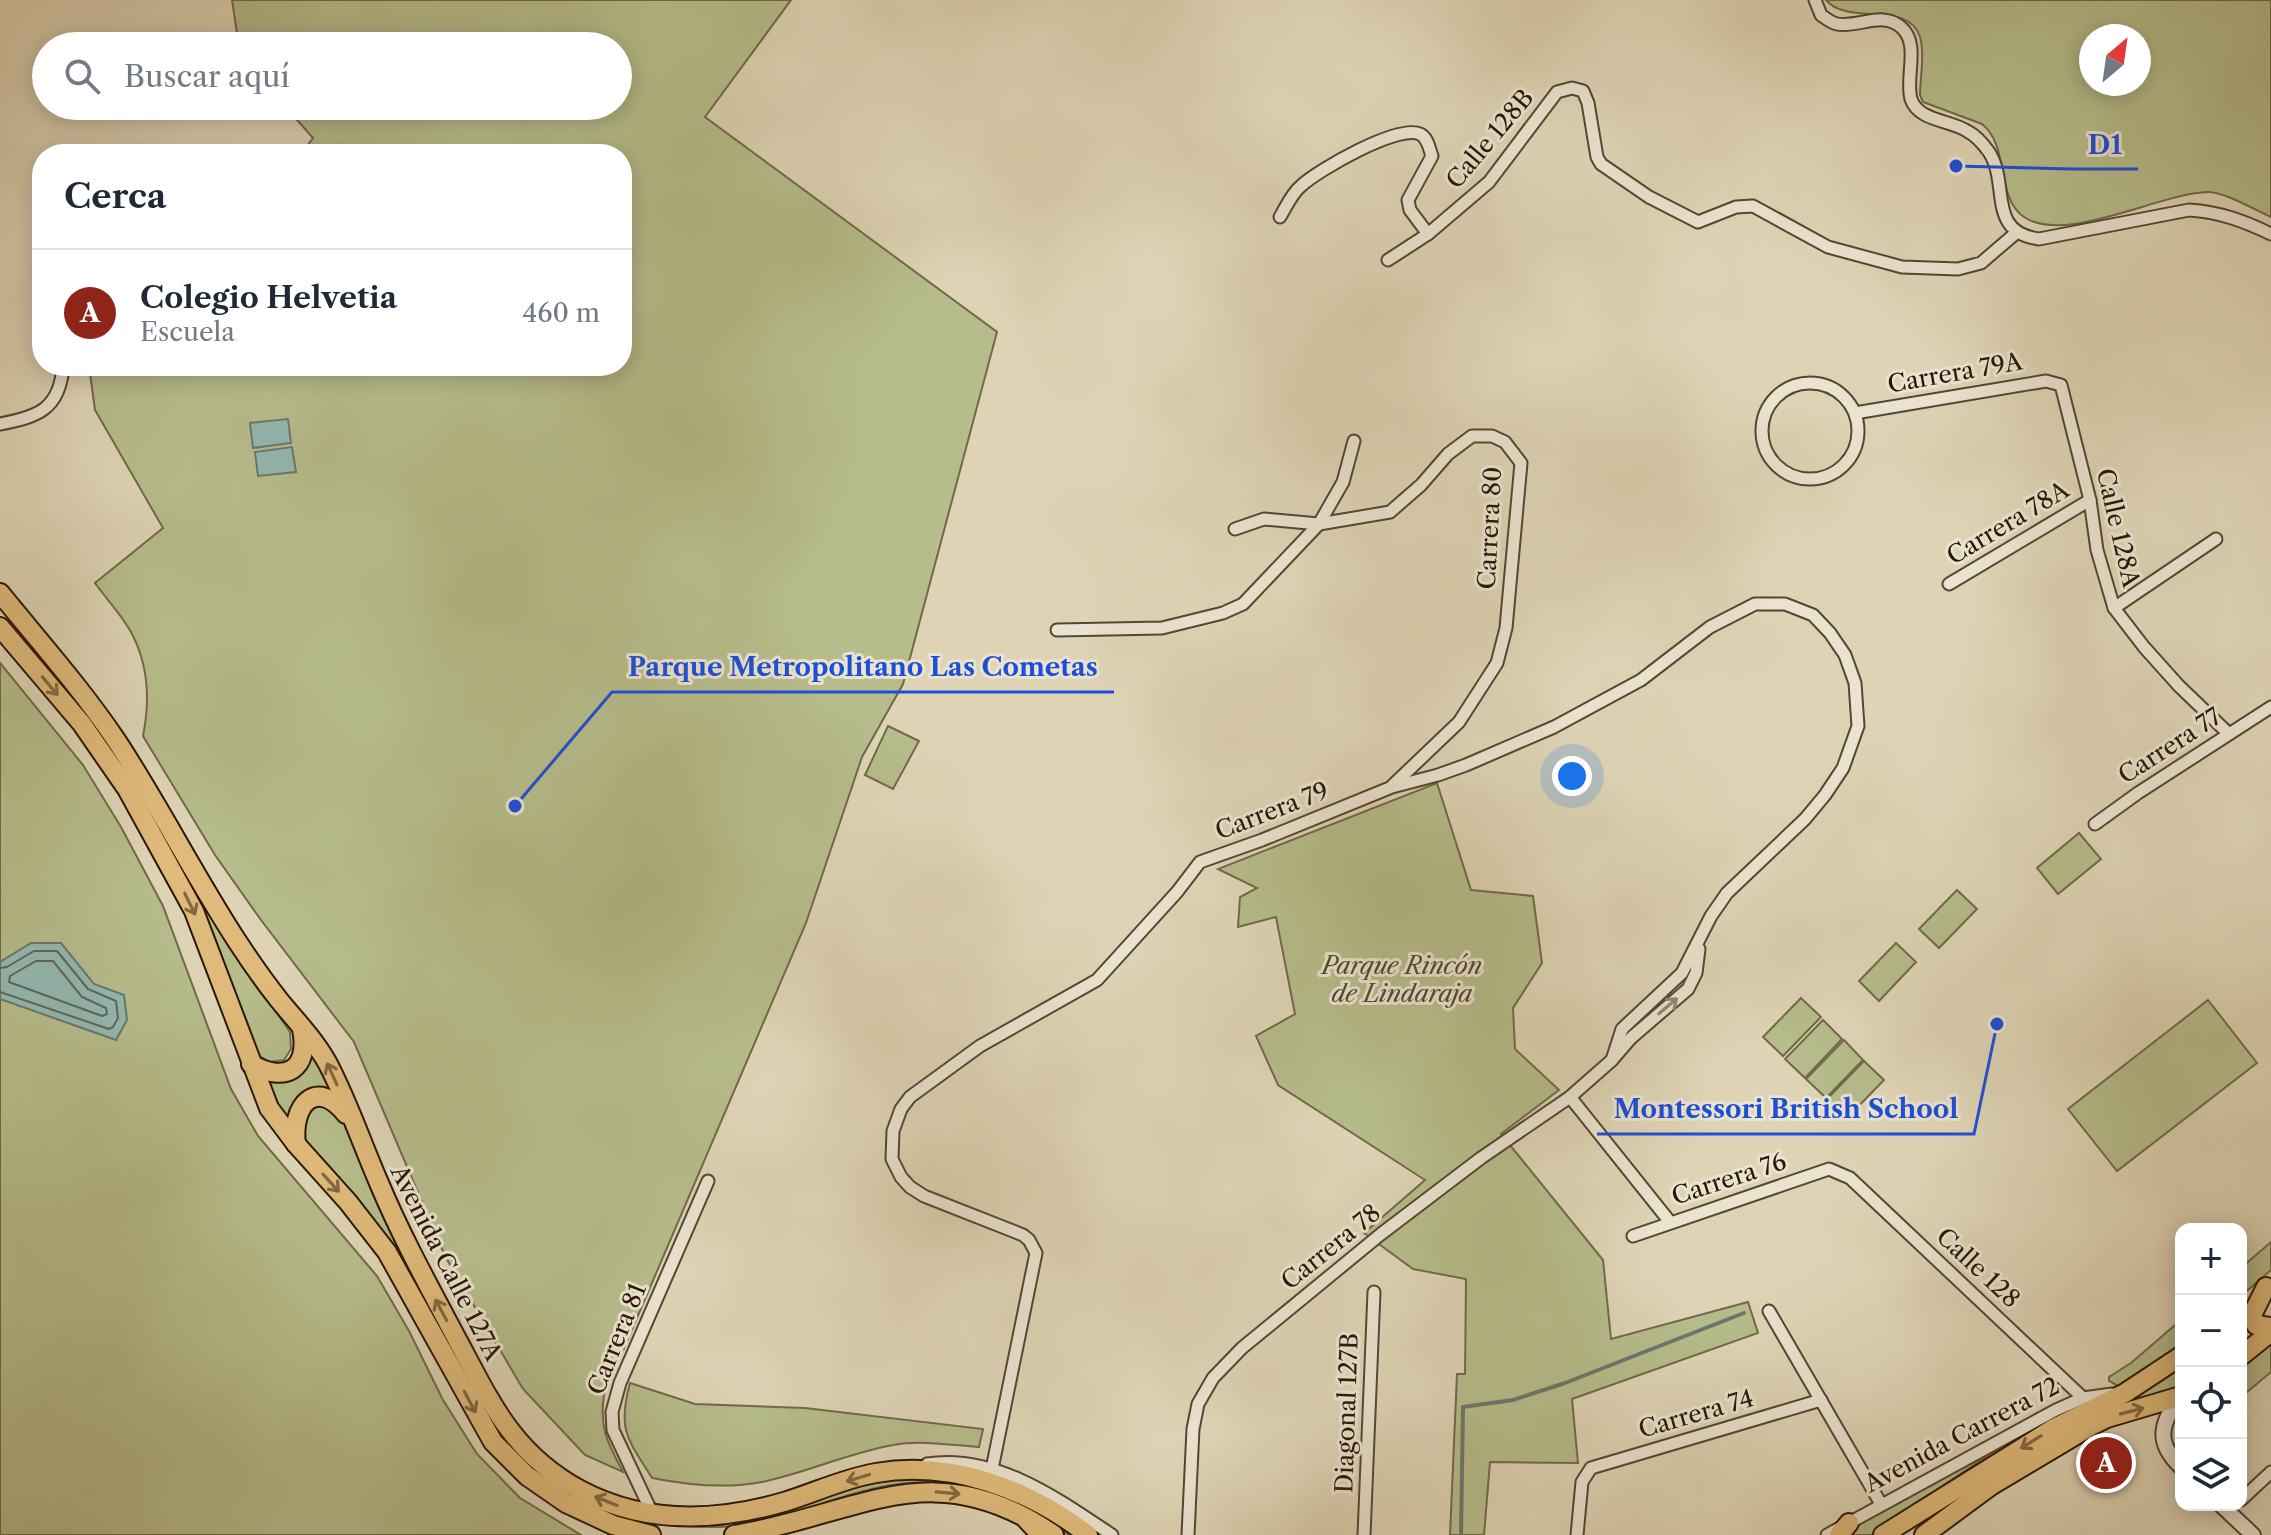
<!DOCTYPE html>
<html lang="es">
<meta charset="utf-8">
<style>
body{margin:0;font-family:"Libre Caslon Text",serif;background:#f2f2f3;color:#1f2937}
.controls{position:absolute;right:24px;bottom:24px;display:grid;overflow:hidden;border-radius:16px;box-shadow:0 4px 20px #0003}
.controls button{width:72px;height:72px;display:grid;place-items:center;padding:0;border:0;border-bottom:2px solid #e0e1e3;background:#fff;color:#1f2937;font:40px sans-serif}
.compass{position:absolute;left:2079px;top:24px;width:72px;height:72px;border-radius:50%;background:#fff;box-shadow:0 4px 20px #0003;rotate:29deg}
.you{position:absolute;left:1572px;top:776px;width:28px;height:28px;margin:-20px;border:6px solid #fff;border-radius:50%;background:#1a73e8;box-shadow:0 0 0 12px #1a73e833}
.badge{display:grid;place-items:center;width:52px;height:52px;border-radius:50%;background:#8f2418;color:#fff;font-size:26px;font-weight:700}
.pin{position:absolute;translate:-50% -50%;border:4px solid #fff;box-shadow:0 2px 8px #0006}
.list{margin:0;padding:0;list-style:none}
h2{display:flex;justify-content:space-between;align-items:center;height:104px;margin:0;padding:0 32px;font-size:34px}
h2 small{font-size:26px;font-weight:400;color:#747a83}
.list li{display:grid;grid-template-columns:52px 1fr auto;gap:24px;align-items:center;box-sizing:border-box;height:128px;padding:0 32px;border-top:2px solid #e0e1e3}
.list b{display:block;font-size:30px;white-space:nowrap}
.list p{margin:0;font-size:26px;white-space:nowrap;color:#747a83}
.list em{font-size:26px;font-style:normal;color:#747a83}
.icon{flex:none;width:44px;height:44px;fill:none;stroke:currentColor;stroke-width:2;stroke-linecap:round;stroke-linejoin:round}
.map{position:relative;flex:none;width:2271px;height:1535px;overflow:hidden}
.search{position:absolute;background:#fff;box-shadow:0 4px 20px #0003;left:32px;top:32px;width:600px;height:88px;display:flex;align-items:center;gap:20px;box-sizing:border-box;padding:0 28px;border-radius:44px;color:#747a83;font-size:30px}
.panel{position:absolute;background:#fff;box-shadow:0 4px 20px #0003;left:32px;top:144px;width:600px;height:232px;border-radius:32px}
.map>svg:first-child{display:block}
</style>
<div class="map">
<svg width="2271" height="1535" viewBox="0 0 2271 1535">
<rect width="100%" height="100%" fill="#ded4b5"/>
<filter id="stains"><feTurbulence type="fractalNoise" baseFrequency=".0025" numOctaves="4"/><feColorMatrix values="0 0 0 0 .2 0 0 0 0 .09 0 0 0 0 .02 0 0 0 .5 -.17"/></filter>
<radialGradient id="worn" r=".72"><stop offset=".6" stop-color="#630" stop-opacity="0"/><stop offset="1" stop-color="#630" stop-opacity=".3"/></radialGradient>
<g fill="#b6bc8b" stroke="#706a49" stroke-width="2" fill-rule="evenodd">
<path d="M232,0h559l-86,117 292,215 -94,352 -41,73 -56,166 -202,472c-5,34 4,48 19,77l-38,-17 -62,-66 -78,-133 -91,-214 -93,-122 -46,-65 -72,-119c7,-35 6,-68 -10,-100 -9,-19 -26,-36 -38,-53l68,-55 -68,-118 -6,-44h533v-212h-321l12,-16 -28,-32h333v-60h-379z"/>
<path d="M1826,0h445v217c-16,-7 -46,-25 -63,-25 -48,1 -143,53 -184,25 -29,-20 -14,-71 -42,-93l-59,-22 -3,-7c0,-17 5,-41 0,-58 -11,-37 -73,-11 -94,-37zM2091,36h48v48h-48z"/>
<polygon points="0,663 83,765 121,827 163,906 231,1089 258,1136 377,1276 409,1331 443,1400 477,1454 520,1498 581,1535 0,1535"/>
<polygon points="888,726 919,741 893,789 865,775"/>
<polygon points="106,740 208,913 290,1032 291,1049 284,1060 269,1062 257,1054 205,915"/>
<polygon points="1437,783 1471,890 1533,896 1542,963 1513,1008 1515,1049 1559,1090 1501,1134 1603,1260 1611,1339 1748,1302 1758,1333 1572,1399 1578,1463 1490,1462 1484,1535 1450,1535 1457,1374 1465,1374 1466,1279 1413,1269 1364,1233 1425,1180 1278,1085 1256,1036 1295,1014 1276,917 1238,927 1240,897 1257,888 1218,869"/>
<polygon points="2079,833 2101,859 2058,894 2037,868"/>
<polygon points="1957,890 1977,909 1939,948 1919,929"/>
<polygon points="1896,943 1916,962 1879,1001 1859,981"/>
<polygon points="1801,998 1821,1017 1783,1056 1763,1037"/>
<polygon points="2208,1000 2257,1063 2117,1171 2068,1109"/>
<polygon points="1823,1020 1842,1039 1805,1078 1785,1059"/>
<polygon points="1844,1040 1863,1060 1826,1098 1806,1079"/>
<polygon points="311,1050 334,1095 287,1123 263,1077"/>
<polygon points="1864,1061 1884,1080 1846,1119 1826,1100"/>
<path d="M319,1105l9,1 16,14 56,131 80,152 24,33 27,28 67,43 36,13 40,6 79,-4 103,-35 41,-8 23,-1 47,5 69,24 38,28c-14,0 -27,-18 -40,-25 -27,-14 -63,-24 -93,-27 -68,-6 -125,27 -189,42 -99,10 -183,-17 -252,-86l-196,-298 -3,-20 11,-14z"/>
<polygon points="2271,1242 2271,1270 2241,1296 2241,1268"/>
<polygon points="2181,1320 2181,1346 2120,1387 2109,1381 2109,1377 2131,1363"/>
<polygon points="2271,1343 2271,1372 2241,1397 2241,1369"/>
<polygon points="2181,1369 2181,1386 2164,1395 2104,1413"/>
<path d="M630,1383l65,21 110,4 178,21 -4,18c-29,-2 -58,-7 -86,-2 -45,8 -87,28 -131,37 -36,7 -75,3 -110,-4 -24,-39 -35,-47 -22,-95z"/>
<polygon points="1997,1449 1871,1535 1844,1535 1851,1526"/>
</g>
<g fill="#93b8b0" stroke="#69786c" stroke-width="2">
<polygon points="288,419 291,443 253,448 250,423"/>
<polygon points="292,447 296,472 258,476 255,452"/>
<polygon points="31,943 61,943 94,984 124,995 127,1020 116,1040 0,999 0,962"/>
</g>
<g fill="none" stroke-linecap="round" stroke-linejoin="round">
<g stroke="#5e685c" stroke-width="2">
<polygon points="36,961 53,961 82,997 106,1008 107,1014 102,1016 9,982 10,976"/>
<polyline points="0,968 7,967 34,951 57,951 88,989 116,1001 118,1018 113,1027 109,1029 0,992"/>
</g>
<polyline stroke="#69786c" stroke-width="4" points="1461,1535 1463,1407 1513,1400 1565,1383 1744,1313"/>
<g stroke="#564632" stroke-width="15">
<g id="minor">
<path d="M1815,0l6,15c4,3 11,8 16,9 21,4 47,-14 65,4 18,17 3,49 9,71 7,22 39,21 56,32 8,4 17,14 22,21 21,32 -3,80 50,87l150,-29c31,2 55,11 82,24"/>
<path d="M1280,217c6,-10 12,-24 21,-31 17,-16 97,-62 119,-52 8,4 9,14 12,22l-24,44 2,10 18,24"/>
<polyline points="1388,260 1428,234 1489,182 1557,92 1572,88 1583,91 1588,103 1597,157 1601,164 1649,197 1698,222 1736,207 1753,206 1828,247 1902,267 1958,269 1981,263 2016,233"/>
<circle cx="1810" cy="431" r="48"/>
<polyline points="1855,413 2046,381 2061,385 2090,500 2097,550 2114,608 2144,647 2179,686 2229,734"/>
<path d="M0,424c38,-7 60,-15 63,-58"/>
<polyline points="1235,529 1264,519 1319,524 1390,512 1421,485 1448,454 1472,436 1492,436 1505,442 1521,463 1506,628 1497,663 1459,722 1392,786"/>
<polyline points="1949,584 2090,500"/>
<polyline points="2114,608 2216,539"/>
<polyline points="1057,630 1162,628 1223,613 1243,604 1319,524 1343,482 1354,441"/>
<polyline points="2095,824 2138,793 2271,707"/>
<polyline points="1570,1097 1670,1222"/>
<polyline points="1633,1236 1829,1169 1850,1178 2083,1398"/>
<polyline points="1769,1311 1881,1504"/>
<path d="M927,1464c68,-11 131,35 185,71"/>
<polyline points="992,1469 1036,1253 1029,1240 1023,1235 924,1196 910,1187 901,1177 892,1159 893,1131 901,1109 910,1097 980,1046 1097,980 1177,892 1200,862 1262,840 1392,787 1438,775 1466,765 1554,727 1641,680 1710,627 1755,604 1785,604 1813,615 1830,633 1845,655 1855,683 1858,726 1843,768 1825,795 1805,819 1727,893 1711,916 1682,973 1622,1029 1612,1060"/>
<polyline points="2241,1500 2271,1472"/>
<polyline points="653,1515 613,1430 612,1412 620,1383 708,1181"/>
<polyline points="1188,1535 1193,1429 1198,1404 1213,1378 1242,1348 1381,1234 1481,1158 1570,1097 1612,1060 1631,1038 1688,989 1696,973 1699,949"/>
<polyline points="1364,1535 1374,1292"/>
<polyline points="1577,1535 1582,1482 1591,1468 1821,1400"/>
<polyline points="1827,1535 2056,1410 2083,1398 2112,1394"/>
</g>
</g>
<g stroke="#564632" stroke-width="18">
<g id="tertiary">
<path d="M2178,1397c-17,29 -23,45 3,70"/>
<polyline points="2221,1505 2253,1535"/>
</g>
</g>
<g stroke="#291707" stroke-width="22">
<g id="primary">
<path d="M0,593c39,48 81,95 116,147 43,65 78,135 121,201 13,20 27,40 42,59 17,21 36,40 49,64 20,38 34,80 51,119 23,55 52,107 80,160 33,62 55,111 121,147 64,34 135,32 204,12 30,-9 61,-24 92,-29 75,-13 153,16 212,62"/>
<polyline points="0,627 82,724 127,789 194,911 269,1108 296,1144 348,1202 387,1252 493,1442 527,1476 566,1503 613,1525 651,1535"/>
<path d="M251,1064c35,20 59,5 51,-35"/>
<path d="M296,1144c-5,-39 20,-67 50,-30"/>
<path d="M734,1535c125,-20 197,-85 320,0"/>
</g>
</g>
<g stroke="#291707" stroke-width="22">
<g id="trunk">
<polyline points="2266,1287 2252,1315 2256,1325 2271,1327"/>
<polyline points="2241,1356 2271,1332"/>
<polyline points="1025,1518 1041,1535"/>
<polyline points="1839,1535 1849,1523"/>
<polyline points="1883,1535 2054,1428 2125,1393 2181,1356"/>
<polyline points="1924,1535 1992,1485 2091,1426 2107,1418 2181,1396"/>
</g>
</g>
<use href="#minor" stroke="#eae3cf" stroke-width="11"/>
<use href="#tertiary" stroke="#eae3cf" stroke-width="14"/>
<use href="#primary" stroke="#dfba7a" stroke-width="18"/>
<use href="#trunk" stroke="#dfba7a" stroke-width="18"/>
</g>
<defs><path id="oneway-shaft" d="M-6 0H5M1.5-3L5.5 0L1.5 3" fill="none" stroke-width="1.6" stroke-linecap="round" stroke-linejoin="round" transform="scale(2)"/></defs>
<g stroke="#846840">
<use href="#oneway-shaft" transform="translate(50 686) rotate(50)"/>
<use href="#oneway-shaft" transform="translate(190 904) rotate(64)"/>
<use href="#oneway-shaft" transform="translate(332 1074) rotate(-115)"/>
<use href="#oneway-shaft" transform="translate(331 1183) rotate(48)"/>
<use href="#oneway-shaft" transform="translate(441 1310) rotate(-118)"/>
<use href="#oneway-shaft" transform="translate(470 1402) rotate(62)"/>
<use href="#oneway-shaft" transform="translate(2132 1411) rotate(-14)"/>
<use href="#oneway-shaft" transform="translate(2031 1442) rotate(148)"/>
<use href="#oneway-shaft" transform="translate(858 1478) rotate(163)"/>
<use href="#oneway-shaft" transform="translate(948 1493) rotate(5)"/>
<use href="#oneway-shaft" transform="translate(606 1501) rotate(-158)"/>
</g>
<use stroke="#938775" href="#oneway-shaft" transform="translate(1668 1006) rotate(-40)"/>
<g text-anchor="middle" stroke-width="6" stroke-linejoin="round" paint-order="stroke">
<g font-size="24" fill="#291707" stroke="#eae3cf">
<text transform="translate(1490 139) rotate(-50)" y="8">Calle 128B</text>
<text transform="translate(1955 373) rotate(-10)" y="8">Carrera 79A</text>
<text transform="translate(2008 523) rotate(-31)" y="8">Carrera 78A</text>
<text transform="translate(1490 528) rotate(-87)" y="8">Carrera 80</text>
<text transform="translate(2118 528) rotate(77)" y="8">Calle 128A</text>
<text transform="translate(2170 746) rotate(-33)" y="8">Carrera 77</text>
<text transform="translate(1272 811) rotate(-21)" y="8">Carrera 79</text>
<text transform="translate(1729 1179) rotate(-18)" y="8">Carrera 76</text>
<text transform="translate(1331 1247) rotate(-39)" y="8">Carrera 78</text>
<text transform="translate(446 1263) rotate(63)" y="8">Avenida Calle 127A</text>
<text transform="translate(1978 1268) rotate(43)" y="8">Calle 128</text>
<text transform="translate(617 1339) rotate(-68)" y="8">Carrera 81</text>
<text transform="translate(1347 1413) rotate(-88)" y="8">Diagonal 127B</text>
<text transform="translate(1696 1414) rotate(-16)" y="8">Carrera 74</text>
<text transform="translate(1962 1435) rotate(-28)" y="8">Avenida Carrera 72</text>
</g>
<g font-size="24" font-style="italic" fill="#53492f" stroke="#eae3cf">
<text x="1402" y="974">Parque Rincón<tspan x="1402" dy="28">de Lindaraja</tspan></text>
</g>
</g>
<path fill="none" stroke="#1d4ed8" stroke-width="3" d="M1956 166L2072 169H2138M515 806L612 692H1114M1997 1024L1974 1134H1597"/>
<g fill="#1d4ed8" stroke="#eae3cf" stroke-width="3">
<circle cx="1956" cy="166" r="8"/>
<circle cx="515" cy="806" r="8"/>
<circle cx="1997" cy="1024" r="8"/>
</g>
<g font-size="26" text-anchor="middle" font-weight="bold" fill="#1d4ed8" stroke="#eae3cf" stroke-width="6" stroke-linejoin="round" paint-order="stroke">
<text x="2105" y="154">D1</text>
<text x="863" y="676">Parque Metropolitano Las Cometas</text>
<text x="1786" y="1118">Montessori British School</text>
</g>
<rect width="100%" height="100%" filter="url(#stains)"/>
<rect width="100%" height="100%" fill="url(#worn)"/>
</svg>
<div class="controls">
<button>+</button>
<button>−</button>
<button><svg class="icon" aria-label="locate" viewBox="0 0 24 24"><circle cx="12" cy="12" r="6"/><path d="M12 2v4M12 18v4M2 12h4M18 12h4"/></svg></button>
<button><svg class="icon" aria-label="layers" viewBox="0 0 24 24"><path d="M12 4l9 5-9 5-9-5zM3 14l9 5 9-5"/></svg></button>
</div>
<svg class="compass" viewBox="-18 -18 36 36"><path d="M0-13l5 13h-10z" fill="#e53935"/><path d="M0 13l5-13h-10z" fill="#747a83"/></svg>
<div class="you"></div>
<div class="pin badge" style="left:2106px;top:1463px">A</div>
<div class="search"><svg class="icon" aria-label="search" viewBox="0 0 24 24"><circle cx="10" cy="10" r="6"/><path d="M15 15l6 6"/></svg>Buscar aquí</div>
<section class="panel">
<h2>Cerca<small></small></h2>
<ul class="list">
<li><span class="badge">A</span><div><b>Colegio Helvetia</b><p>Escuela</p></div><em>460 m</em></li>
</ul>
</section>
</div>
